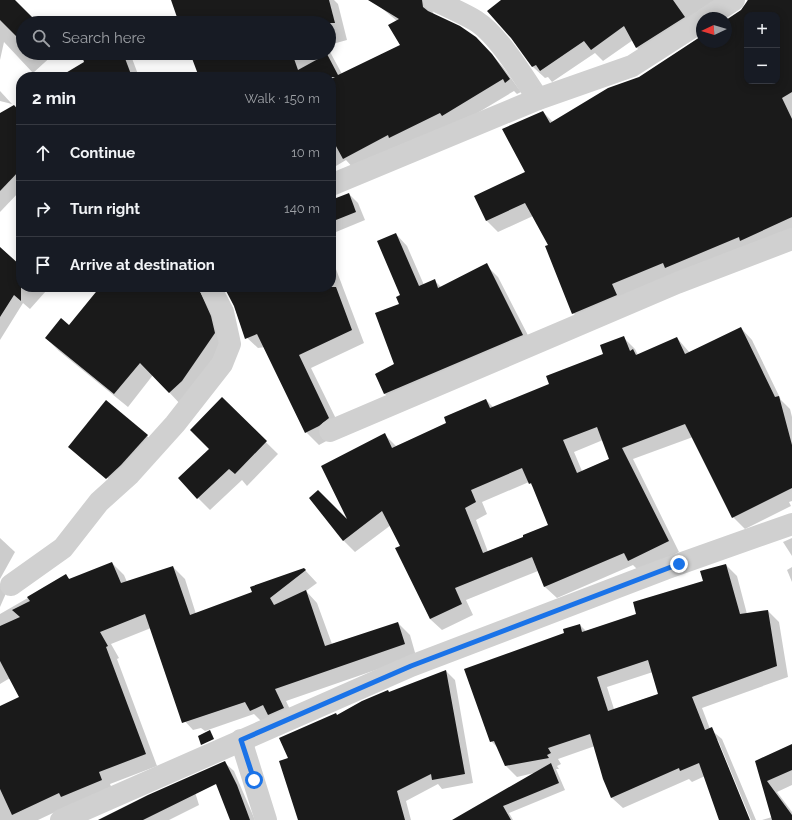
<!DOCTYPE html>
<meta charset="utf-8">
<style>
body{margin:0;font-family:Raleway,sans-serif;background:#242831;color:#f1f3f6}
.controls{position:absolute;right:12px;top:12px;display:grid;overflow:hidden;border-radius:8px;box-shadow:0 2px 10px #0003}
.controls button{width:36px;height:36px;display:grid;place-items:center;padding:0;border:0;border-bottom:1px solid #363941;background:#171b24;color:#f1f3f6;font:20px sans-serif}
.compass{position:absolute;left:696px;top:12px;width:36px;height:36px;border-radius:50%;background:#171b24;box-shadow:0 2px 10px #0003;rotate:266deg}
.stop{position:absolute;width:12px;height:12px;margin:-9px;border:3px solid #1a73e8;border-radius:50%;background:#fff}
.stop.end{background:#1a73e8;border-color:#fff;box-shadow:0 1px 4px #0008}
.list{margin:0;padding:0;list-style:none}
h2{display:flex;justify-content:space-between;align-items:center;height:52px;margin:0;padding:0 16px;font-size:17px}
h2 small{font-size:13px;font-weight:400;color:#9ea1a6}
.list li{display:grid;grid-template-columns:26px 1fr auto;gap:12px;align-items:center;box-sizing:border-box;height:56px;padding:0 16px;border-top:1px solid #363941}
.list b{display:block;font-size:15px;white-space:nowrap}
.list em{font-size:13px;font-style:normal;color:#9ea1a6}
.icon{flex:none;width:22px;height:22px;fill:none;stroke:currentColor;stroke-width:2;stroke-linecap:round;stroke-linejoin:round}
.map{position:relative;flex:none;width:792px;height:820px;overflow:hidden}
.search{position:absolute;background:#171b24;box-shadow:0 2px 10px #0003;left:16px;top:16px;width:320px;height:44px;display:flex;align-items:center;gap:10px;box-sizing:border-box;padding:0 14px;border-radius:22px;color:#9ea1a6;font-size:15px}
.panel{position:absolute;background:#171b24;box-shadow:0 2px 10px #0003;left:16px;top:72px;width:320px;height:220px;border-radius:16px}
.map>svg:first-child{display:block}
</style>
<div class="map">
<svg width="792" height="820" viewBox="0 0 792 820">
<rect width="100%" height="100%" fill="#fff"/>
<g fill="#0003" fill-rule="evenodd">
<polygon points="0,0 14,0 37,23 23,23 23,53 55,53 33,73 4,42 0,60"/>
<polygon points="172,0 334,0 338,4 347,40 329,45 329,23 180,23"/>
<polygon points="383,0 437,0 431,6 434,15 488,50 503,67 521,92 517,94 514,91 454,127 355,170 346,160 331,169 331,77 200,77 191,53 329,53 329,50 342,74 401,45 397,21 378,5"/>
<polygon points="503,0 742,0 649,59 637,48 633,40 603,61 595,53 552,82 548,77 545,78 533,67 512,38"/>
<path d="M747,0h45v234l-207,91 -12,-12 -23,-67 -17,-30 -35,16 -11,-11 -11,-25 50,-24 17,-60 10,10 86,-44 63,-41v5h24v-21l15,-10 5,-5zM747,15h30v66h-30z"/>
<polygon points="82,53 130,53 139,77 61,77 85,62"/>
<polygon points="0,91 12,104 0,101"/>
<polygon points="0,114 21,114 21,190 0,212"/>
<polygon points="349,194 358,203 365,220 336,232 331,227 331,202"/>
<polygon points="396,234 407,246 424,285 434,280 441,287 486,265 498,277 534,347 397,406 385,394 376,374 395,365 401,295"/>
<polygon points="0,248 21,267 21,287 42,287 46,291 30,309 23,303 0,340"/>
<polygon points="331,256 364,343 311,368 342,431 332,438 319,445 306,432 265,347 258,348 245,336 227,287 331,287"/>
<polygon points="104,287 197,287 210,300 227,346 182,406 153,375 128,407 59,351 46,338 70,326"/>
<path d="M741,328l11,12 29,60 9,9 2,8v84l-3,1 2,4 -46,23 -12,-12 -40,-80 -60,22 46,93 -39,20 -7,-7 -76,33 -12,-11 -7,-16 -72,29 7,15 -31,15 -12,-11 -33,-71 4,-2 -10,-21 -36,27 -11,-11 -33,-43 39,25 35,-88 11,11 52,-22 38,-24 8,8 57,-24 53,-30 19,-17 12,12 3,6 39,-17 13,15zM603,440l7,19 -28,12 -8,-19zM529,482l5,6 15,38 -24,12 -37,14 -12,-32 11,-6 -5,-12z"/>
<polygon points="222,399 278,454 247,486 242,480 210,510 198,498"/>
<polygon points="147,436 160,449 111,481 82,457 82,459 69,446"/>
<polygon points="0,538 15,552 0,579"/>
<polygon points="792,538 792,556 783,542"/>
<polygon points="112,563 124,575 127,582 173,567 185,579 196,614 253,593 304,569 317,583 306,591 317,603 332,644 398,623 410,635 416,656 286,701 295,720 262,722 254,714 205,731 201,728 193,730 182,718 151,628 111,644 119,658 117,659 157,766 110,784 113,791 70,805 38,820 0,820 0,707 20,698 10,678 0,684 0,614 66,576 71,580"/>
<path d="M726,565l11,11 10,38 21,-3 11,11 9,55 -86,31 8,21 12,10 34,81h-5l-33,-80h-2l33,80h-29l-15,-44 -13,6 -3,-3 -66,29 -11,-10 -17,-52 -37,13 3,5 -4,2 2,3h-3l9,21 -56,23 4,7h-35l56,-47 -17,4 -11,-11 -8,-18 -7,-7 74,-107 15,-9 6,6 52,-16 66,-33zM653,672l6,22 -45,15 -7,-22z"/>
<polygon points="792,567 792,582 787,570"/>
<polygon points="0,584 7,591 0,607"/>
<polygon points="446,671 455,680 473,783 442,789 438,784 406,801 411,820 299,820 289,759 338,716"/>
<polygon points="792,745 792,785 777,792 792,812 792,820 762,820 772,817 756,761"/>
<polygon points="225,763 234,771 255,820 231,820"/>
<polygon points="194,789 199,805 169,820 127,820"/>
</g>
<g fill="#1a1a1a" fill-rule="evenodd">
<polygon points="0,0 15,0 38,23 23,23 23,43 0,20"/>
<polygon points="171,0 329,0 335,23 179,23"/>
<polygon points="368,0 422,0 423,7 428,11 460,26 476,37 492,54 510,79 505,83 503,79 442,116 440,113 389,138 388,135 343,159 331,137 331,79 335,77 199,77 190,53 292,53 298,70 327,54 338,75 400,45 388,25 399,19"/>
<polygon points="501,0 673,0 685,17 636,48 624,26 591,50 584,41 540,71 536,65 532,67 511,38 487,11"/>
<path d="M748,0h44v92l-10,6 10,21v98l-52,24 -1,-4 -74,31 -2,-5 -51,21 5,11 -45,19 -27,-68 3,-1 -23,-42 -39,18 -12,-25 51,-24 -23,-43 41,-18 7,12 58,-35 31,-11 61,-40h2v5h24v-22l15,-10zM747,15h30v66h-30z"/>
<polygon points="81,53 123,53 132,77 59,77 84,62"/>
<polygon points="14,105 21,113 21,169 0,191 0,113"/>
<polygon points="349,193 356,212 331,222 331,200"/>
<polygon points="396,233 419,286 435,279 438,288 487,263 523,335 384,394 375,374 394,364 375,313 399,304 396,297 400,295 377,241"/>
<polygon points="0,247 21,266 21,301 14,295 0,317"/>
<polygon points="100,287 198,287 211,316 215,333 182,381 169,393 140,363 114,394 45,338 61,318 69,325"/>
<polygon points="224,287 336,287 352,330 299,355 329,418 319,426 305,433 257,334 245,339 234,306"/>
<path d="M741,327l34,70 4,-1 13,49v43l-60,30 -47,-94 -63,24 47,93 -41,20 -4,-8 -80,34 -12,-30 -77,31 7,16 -32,15 -35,-71 5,-2 -18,-35 -39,30 -34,-43 9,-8 29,29 -26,-53 64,-33 7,15 54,-25 -2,-6 42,-18 4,9 59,-24 -3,-8 57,-22 -3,-9 24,-9 6,15 3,-2 3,6 41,-18 8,17zM597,427l12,32 -32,14 -14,-33zM522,468l7,16 2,-1 17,42 -25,10v2l-40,16 -18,-45 11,-6 -5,-12z"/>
<polygon points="222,397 267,441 235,474 229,469 197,499 178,478 209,449 190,430"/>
<polygon points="106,400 148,435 121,465 106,479 68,447"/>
<polygon points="112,562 121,583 173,566 190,615 252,592 250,587 304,568 306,570 270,598 274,605 306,590 325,646 398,622 405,644 275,689 284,708 268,715 263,705 250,711 245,702 182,723 145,614 100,632 108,646 106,647 146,754 99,772 102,780 61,797 59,793 12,815 0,789 0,706 19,697 0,661 0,626 20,617 12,610 30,601 27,597 66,574 69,579"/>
<path d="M726,564l14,50 28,-4 9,56 -85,31 13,33 7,-3 38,93h-31l-20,-57 -19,8 -1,-3 -68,30 -8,-19 -13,-45 -42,14 3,5 -4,2 2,3 -44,8 -11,-25 -4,1 -26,-73 100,-36 -1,-4 17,-5 2,8 54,-18 -3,-12 70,-21 -3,-10zM648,660l10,34 -50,17 -11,-34z"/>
<polygon points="446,670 465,774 432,780 431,774 397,791 405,820 298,820 279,761 288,758 279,738 336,713 337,715 362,701 388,690 389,692"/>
<polygon points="210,730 214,739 201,745 198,736"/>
<polygon points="792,744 792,770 767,781 792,815 792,820 772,820 755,761"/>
<polygon points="225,761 237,785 250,820 230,820 216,784 143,820 98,820 148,795"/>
<polygon points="551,763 559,783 503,806 511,820 452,820"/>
</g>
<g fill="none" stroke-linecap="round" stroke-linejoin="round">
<g stroke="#d0d0d0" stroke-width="22">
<path d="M434,0c14,7 29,13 42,21 22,14 47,55 62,78"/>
<polyline points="706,18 734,0"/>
<polyline points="331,185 538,99 632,66 702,21"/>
<polyline points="330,431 677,283 792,239"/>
<polyline points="11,585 63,548 99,502 130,474 175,424 222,364 230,344 223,312 210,287"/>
<polyline points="241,740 266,820"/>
<polyline points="61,820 411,666 665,569 792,524"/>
</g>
</g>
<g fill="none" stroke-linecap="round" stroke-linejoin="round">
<polyline stroke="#1a73e8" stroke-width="5" points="254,780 241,740 411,666 679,564"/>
</g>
</svg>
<div class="controls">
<button>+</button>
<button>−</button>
</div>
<svg class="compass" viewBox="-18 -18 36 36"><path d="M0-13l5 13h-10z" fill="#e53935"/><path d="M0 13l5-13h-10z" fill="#9ea1a6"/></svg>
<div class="stop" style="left:254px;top:780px"></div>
<div class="stop end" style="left:679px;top:564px"></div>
<div class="search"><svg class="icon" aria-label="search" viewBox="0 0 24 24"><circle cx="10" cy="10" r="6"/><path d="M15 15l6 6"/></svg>Search here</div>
<section class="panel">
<h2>2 min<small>Walk · 150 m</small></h2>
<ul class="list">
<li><svg class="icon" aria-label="ahead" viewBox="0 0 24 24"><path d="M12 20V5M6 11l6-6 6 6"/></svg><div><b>Continue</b></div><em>10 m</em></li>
<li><svg class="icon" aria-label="right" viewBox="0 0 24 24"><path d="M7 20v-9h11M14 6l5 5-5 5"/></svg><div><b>Turn right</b></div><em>140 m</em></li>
<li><svg class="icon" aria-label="arrive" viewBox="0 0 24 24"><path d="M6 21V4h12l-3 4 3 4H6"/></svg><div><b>Arrive at destination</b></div></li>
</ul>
</section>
</div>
